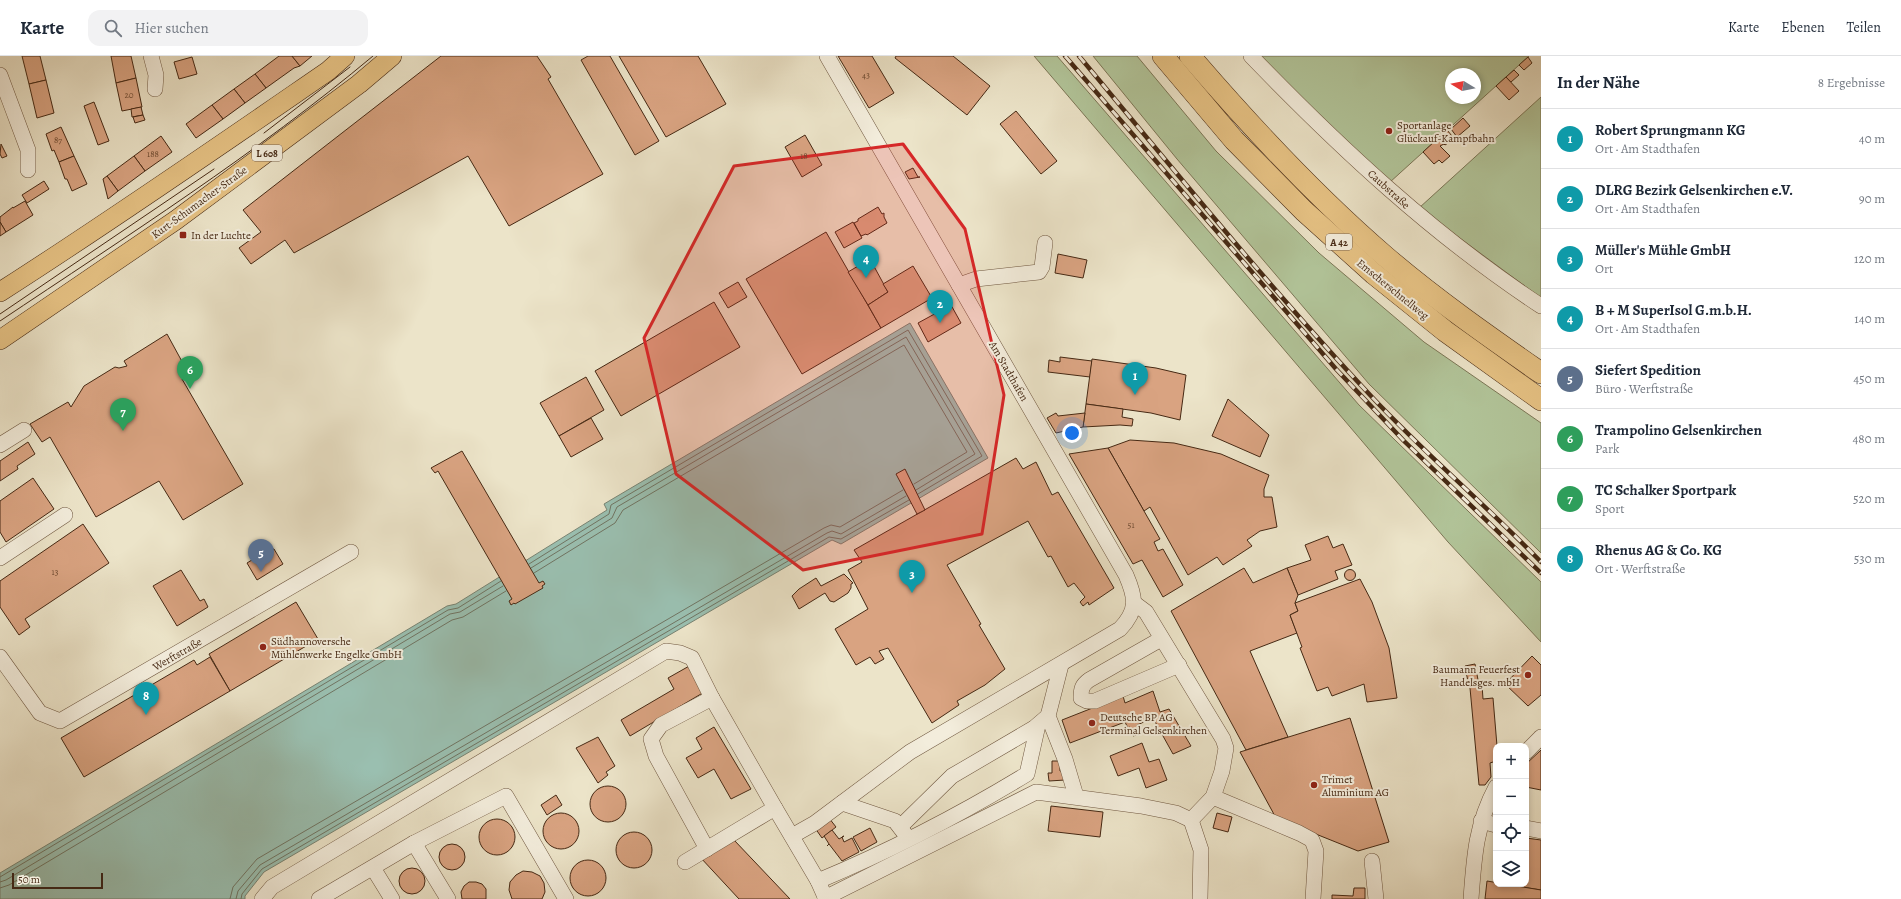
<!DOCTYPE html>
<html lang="de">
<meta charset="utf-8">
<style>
body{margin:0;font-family:Alegreya,serif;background:#f2f2f3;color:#1f2937}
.controls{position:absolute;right:12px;bottom:12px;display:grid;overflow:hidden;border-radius:8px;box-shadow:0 2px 6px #0003}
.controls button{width:36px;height:36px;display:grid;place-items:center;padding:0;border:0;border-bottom:1px solid #e0e1e3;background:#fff;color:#1f2937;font:20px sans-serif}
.compass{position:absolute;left:1445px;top:12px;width:36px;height:36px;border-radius:50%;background:#fff;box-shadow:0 2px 6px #0003;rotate:280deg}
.scale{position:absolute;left:12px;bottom:10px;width:91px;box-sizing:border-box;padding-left:4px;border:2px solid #462914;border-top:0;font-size:11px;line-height:14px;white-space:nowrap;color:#462914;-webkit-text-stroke:3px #f3eddc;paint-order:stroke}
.you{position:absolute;left:1072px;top:377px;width:14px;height:14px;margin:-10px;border:3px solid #fff;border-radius:50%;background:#1a73e8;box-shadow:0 0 0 6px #1a73e833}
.badge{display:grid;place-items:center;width:26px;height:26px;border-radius:50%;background:#8f2418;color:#fff;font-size:13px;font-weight:700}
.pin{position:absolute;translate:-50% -33px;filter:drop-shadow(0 1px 2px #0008)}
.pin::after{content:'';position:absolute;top:21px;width:14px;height:12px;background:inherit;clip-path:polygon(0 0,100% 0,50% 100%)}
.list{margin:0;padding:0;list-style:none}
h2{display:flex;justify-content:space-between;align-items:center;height:52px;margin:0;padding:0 16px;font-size:17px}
h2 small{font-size:13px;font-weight:400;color:#747a83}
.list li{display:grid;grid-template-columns:26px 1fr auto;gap:12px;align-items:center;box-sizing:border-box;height:60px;padding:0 16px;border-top:1px solid #e0e1e3}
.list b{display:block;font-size:15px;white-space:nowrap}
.list p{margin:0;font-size:13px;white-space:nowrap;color:#747a83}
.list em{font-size:13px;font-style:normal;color:#747a83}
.icon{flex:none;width:22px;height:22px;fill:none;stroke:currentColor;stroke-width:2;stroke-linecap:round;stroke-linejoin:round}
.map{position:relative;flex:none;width:1541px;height:843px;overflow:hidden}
header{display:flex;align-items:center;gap:24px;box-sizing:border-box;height:56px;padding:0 20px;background:#fff;border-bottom:1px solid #e0e1e3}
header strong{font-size:19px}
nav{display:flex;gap:22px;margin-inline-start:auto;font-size:14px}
.search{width:280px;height:36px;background:#f2f2f3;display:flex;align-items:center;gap:10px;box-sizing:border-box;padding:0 14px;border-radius:12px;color:#747a83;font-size:15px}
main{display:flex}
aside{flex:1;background:#fff}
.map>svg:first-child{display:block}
</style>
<header>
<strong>Karte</strong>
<div class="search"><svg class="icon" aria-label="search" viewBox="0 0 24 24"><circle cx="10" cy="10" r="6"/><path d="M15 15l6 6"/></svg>Hier suchen</div>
<nav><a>Karte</a><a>Ebenen</a><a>Teilen</a></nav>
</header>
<main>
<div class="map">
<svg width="1541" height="843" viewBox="0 0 1541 843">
<rect width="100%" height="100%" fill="#ece4c9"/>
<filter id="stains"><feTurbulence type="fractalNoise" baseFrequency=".005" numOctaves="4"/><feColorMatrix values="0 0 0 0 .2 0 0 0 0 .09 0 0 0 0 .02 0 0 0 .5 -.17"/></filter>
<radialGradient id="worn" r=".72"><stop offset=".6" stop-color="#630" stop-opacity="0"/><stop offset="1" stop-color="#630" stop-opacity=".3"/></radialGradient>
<g fill="#b2c59a" stroke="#7c7757" fill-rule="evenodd">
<polygon points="1034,0 1057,0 1359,349 1541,526 1541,586 1448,486"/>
<polygon points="1093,0 1137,0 1216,95 1319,197 1424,286 1541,367 1541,497 1369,328 1177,103"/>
<path d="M1255,0h274l-140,127zM1451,18h24v24h-24z"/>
<polygon points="1541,41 1541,242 1419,152"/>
</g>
<polygon fill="#9abfb0" stroke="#788372" points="910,267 988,402 841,488 832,484 264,816 245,840 245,843 0,843 0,817 447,550 456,548 607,454 604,448"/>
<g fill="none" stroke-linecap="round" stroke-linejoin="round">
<g stroke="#707462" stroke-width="1">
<polyline points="529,508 609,458 611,449 908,274 982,400 918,438"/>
<polyline points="531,512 612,462 617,451 906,281 975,398 916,434"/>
<polyline points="534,517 615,467 623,454 904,289 967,396 914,428"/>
<polyline points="0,821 448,554 458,552 501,525"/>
<polyline points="0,826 6,824 450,558 460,556 503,530"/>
<polyline points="0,832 9,829 452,564 463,561 506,535"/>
<polyline points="230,843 233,831 257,803 824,472 831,469 840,471 903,434"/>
<polyline points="236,843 238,835 260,809 827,477 832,475 841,478 906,440"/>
<polyline points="241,843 242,838 262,813 829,481 841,483 909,444"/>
</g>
</g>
<g fill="#d9a381" stroke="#462914">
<polygon points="22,0 40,0 46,24 29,28"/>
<polygon points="111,0 131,0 136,22 116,27"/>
<polygon points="279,0 292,0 300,10 294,12 266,32 255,18"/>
<polygon points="292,0 312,0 300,10"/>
<polygon points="441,0 537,0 551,21 548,23 603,118 509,170 468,100 294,197 285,184 251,208 239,192 261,176 243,154"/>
<polygon points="588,0 610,0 659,85 635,99 581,4"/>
<polygon points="619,0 698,0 726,48 666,81"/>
<polygon points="838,0 872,0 894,37 869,52"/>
<polygon points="896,0 953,0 990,30 967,59 895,2"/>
<polygon points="192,1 197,18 179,23 174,6"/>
<polygon points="1528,1 1532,7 1524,14 1519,9"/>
<polygon points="1514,14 1519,19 1511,26 1506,21"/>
<polygon points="255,18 266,32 245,47 234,33"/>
<polygon points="1506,21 1519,35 1509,44 1496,30"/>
<polygon points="136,22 142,51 122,55 116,27"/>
<polygon points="46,24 54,57 37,62 29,28"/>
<polygon points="234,33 245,47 223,63 212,49"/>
<polygon points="94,46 109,85 98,89 84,50"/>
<polygon points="212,49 223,63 196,82 186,68"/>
<polygon points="141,51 143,59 132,61 131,53"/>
<polygon points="1016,55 1057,105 1041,118 1000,68"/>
<polygon points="143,59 145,64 135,67 133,61"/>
<polygon points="1463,62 1470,70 1457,81 1451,73"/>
<polygon points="61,71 74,100 59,106 54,94 52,95 46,78"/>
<polygon points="1447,74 1452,80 1446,85 1448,87 1445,89 1444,88 1440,90 1450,100 1442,107 1439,104 1434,108 1423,96"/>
<polygon points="805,79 822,109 802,121 785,91"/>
<polygon points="161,80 172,96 145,115 134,100"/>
<polygon points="1,88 7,100 2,102 0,98"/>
<polygon points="74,100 87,128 72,135 67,123 65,123 59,106"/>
<polygon points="134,100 145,115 118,135 107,120"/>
<polygon points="913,112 918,121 920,121 909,123 905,116"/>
<polygon points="107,120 118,135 108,143 103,123"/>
<polygon points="44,125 49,133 27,147 22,139"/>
<polygon points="25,145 33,159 6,176 0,166 0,161 13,151 13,152"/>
<polygon points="878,151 882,158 884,157 884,161 887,167 867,179 866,178 861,180 854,167 858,165 858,163"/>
<polygon points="0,166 6,176 0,180"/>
<polygon points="853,166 862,182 844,192 835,176"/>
<polygon points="826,176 881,272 802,318 746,223"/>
<polygon points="1058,198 1087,204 1083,222 1055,217"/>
<polygon points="870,203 888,236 868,249 848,216"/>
<polygon points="913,210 932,242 881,272 868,249 888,236 883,228"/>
<polygon points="738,226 747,241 728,252 719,237"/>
<polygon points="714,246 740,291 621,360 595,315"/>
<polygon points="951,249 961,267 928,286 918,267"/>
<polygon points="167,278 185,311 180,313 186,321 182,323 243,428 183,464 159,425 96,461 50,381 42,386 30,368 68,346 71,351 84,330 115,311 119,312 127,310 124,305"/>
<polygon points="1060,301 1092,305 1090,321 1048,316 1049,304 1060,306"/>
<polygon points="1092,303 1156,312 1186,319 1180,364 1151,357 1086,348"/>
<polygon points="586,321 604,354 559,380 540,347"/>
<polygon points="1228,343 1269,379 1260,401 1212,380"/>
<polygon points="1086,348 1123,353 1122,361 1133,363 1132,370 1120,369 1083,371"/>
<polygon points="1056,357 1058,360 1085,357 1083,371 1056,377 1047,362"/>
<polygon points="591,362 603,383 571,401 559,380"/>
<polygon points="1130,384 1174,387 1221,398 1269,419 1264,433 1264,441 1272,441 1277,471 1260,475 1247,484 1252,490 1223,509 1217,501 1188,519 1150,451 1144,455 1108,392"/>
<polygon points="28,386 35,398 17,410 18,413 0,425 0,405"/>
<polygon points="1108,392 1160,483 1154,486 1158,495 1163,493 1183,529 1163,541 1142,504 1133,508 1069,398"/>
<polygon points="462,395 539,527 543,525 545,528 542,530 543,532 515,548 514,547 511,549 509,545 512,543 438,415 435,417 431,412"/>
<polygon points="1016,402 1023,413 1036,406 1052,439 1058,436 1114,532 1089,549 1088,546 1083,550 1080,546 1085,541 1074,527 1068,531 1051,500 1048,501 1028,465 947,509 981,568 979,569 1005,613 985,629 957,645 959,649 932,667 888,592 879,595 884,603 875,608 870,601 856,609 835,573 868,553 848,514 862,506 854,494"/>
<polygon points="905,413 925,454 917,458 896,418"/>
<polygon points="33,422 54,453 6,486 0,476 0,445"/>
<polygon points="83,468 109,507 25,563 30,571 19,579 0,551 0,525"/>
<polygon points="1328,480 1333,492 1343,488 1352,509 1335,515 1338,523 1298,539 1287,512 1311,504 1305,489"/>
<polygon points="270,493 274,493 283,508 257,524 247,507"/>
<polygon points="1244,512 1253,527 1287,512 1298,539 1295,547 1298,555 1290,559 1297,577 1250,595 1288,681 1246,694 1171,555"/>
<circle cx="1350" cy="519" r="5.5"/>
<polygon points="181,514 200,545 204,543 208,551 177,570 153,530"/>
<polygon points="844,518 853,527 851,528 851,532 848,537 834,546 830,545 825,537 799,553 792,540 799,533 816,522 821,530"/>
<polygon points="1360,523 1372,546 1389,592 1397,642 1367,646 1364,628 1332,640 1328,631 1317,635 1300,592 1302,591 1290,559 1298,555 1295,547"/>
<polygon points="296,546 318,583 230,635 209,598"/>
<polygon points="1532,600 1541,609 1541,639 1528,650 1505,628"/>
<polygon points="210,601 230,635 84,721 61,682 194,604 197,609"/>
<polygon points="1475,608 1479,629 1482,629 1483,643 1493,642 1497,690 1496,690 1496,705 1490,707 1491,721 1485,729 1479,729 1470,632 1469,631 1465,610"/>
<polygon points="691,609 706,635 630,680 621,664 674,633 668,622"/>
<polygon points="1153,635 1160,656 1169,653 1191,690 1173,698 1153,662 1137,669 1140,678 1133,680 1130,671 1128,672 1125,666 1070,687 1062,664 1123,640 1125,647"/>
<polygon points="1350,662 1389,786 1358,795 1276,762 1240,696"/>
<polygon points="714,671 751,733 731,743 714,713 698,722 686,702 702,693 696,682"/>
<polygon points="598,681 615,710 606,716 608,719 598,727 576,692"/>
<polygon points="1142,687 1149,706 1159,703 1167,724 1146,732 1139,712 1118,720 1110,700"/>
<polygon points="1541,694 1541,734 1526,731 1526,708"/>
<polygon points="1052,705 1060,705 1060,715 1064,715 1065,724 1049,725 1048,717 1052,717"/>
<circle cx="608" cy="748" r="18"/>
<polygon points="556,739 562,749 547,759 541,749"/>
<polygon points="1051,750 1103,756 1100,781 1048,775"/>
<polygon points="1217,757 1232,761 1228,776 1213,772"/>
<circle cx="561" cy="775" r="18"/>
<polygon points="829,762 836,771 822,782 815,772"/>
<circle cx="497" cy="781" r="18"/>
<polygon points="870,772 877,786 861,795 853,781"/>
<polygon points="832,774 839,783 844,780 842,781 844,786 852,782 859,796 842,805 829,788 827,790 829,788 824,780"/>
<circle cx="634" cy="794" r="18"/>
<polygon points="1526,782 1541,784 1541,834 1509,829 1526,828"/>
<polygon points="734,784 790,843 739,843 700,801"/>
<circle cx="452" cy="801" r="13"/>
<circle cx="588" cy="822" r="18"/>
<circle cx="412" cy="825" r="13"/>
<polygon points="523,815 532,816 540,820 544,827 545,836 542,843 512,843 509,834 510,826 516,819"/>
<polygon points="1487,825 1541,834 1541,843 1485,843"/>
<polygon points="469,826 476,826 482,828 486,833 486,843 462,843 461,836 464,830"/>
<polygon points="1354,832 1365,832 1365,843 1332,843 1332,839 1353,840"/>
</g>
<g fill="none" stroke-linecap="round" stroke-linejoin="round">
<g stroke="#705841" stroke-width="16">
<g id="minor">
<polyline points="151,0 156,19 155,33"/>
<path d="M1251,0c89,92 182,179 290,250"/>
<polyline points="0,19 28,94 28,114"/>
<polyline points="959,229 976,223 1039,216 1042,211 1045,187"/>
<polyline points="0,389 24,374"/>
<polyline points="0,502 65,459"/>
<path d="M1161,583l-72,41c-7,5 -8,9 -8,18l6,3h8l84,-36"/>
<polyline points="0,601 40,657 60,665 351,496"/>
<polyline points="1061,609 1048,660 1065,703 1076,740"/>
<polyline points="1526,696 1541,681"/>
<polyline points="1213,741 1299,777 1312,784 1316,795 1313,843"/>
<polyline points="842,747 895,765 905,778"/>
<polyline points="1191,764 1201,794 1200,843"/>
<polyline points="1481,765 1496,769"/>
<polyline points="900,771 952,720 1034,672 1048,660"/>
<polyline points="1526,772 1541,775"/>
<path d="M792,780l23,-13 95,-71 210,-123c18,-19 16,-31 6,-54l-299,-519"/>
<polyline points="414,787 448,843"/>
<polyline points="707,793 656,700 651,683 661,669 712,642"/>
<polyline points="1372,805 1376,843"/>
<polyline points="685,806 775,752"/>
<polyline points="373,812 392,843"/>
<path d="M818,825c74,-31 140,-65 209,-107l11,-49"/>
<polyline points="825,842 1036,736 1141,750 1176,757 1191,764 1213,741 1222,715 1226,692 1223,683 1146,556 1134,547"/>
<polyline points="262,843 272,831 666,595 680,597 692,602 712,642 775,752 818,825 826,843"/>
<polyline points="319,843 414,787 506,740 566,843"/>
<path d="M1471,843c3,-42 5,-75 25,-112"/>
</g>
</g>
<g stroke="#462914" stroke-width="20">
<g id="major">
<path d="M0,236c111,-71 219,-146 328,-221l17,-15"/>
<polyline points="0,284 176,164 359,28 392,0"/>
</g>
</g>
<g stroke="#462914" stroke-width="22">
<g id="highway">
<polyline points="1163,0 1234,84 1304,155 1374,218 1445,275 1541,344"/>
<path d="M1190,0c61,71 125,140 196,201 49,42 102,79 155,116"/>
</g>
</g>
<use href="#minor" stroke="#f3eddc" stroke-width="15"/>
<use href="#major" stroke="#e6c284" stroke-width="19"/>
<use href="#highway" stroke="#e6c284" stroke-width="21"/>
<g stroke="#462914" stroke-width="1">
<polyline points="264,77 350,11"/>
<polyline points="0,258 214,113"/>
<path d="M0,265c127,-85 256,-167 373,-265"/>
</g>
<g stroke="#462914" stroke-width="4.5">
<g id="rail">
<polyline points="1065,0 1336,313 1404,385 1541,517"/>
<path d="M1079,0c96,115 190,231 292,340 54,58 115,109 170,166"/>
</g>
</g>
<use href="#rail" stroke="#f3eddc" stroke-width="3" stroke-dasharray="9" stroke-linecap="butt"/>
</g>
<path fill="#d62828" fill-opacity="0.2" stroke="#d62828" stroke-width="3" stroke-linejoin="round" d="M903,88l62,85 39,166 -22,139 -179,36 -127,-96 -32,-136 90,-172z"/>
<g fill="#8f2418" stroke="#f3eddc" stroke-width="1.5">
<circle cx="1389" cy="75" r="4"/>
<rect x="179" y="175" width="8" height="8" rx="2"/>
<circle cx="263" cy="591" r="4"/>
<circle cx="1528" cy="619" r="4"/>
<circle cx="1092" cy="667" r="4"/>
<circle cx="1314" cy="729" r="4"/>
</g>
<g text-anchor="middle" stroke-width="4" stroke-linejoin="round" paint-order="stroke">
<g font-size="9" fill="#6b482f">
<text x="866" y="22">43</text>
<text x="129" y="42">20</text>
<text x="58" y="87">87</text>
<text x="153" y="101">188</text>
<text x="804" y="103">18</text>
<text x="1131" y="472">51</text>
<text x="55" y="519">13</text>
</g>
<g fill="#f3eddc" stroke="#7a6450" stroke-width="1">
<rect x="252" y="89" width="30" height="16" rx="3"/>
<rect x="1326" y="178" width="26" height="16" rx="3"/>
</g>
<g font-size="10" font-weight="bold" fill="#462914">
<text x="267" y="101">L 608</text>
<text x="1339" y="190">A 42</text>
</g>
<g font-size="11" fill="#462914" stroke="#f3eddc" text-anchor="start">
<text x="1397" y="73">Sportanlage<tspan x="1397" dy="13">Glückauf-Kampfbahn</tspan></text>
<text x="191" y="183">In der Luchte</text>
<text x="271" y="589">Südhannoversche<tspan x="271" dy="13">Mühlenwerke Engelke GmbH</tspan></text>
<text x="1520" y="617" text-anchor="end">Baumann Feuerfest<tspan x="1520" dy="13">Handelsges. mbH</tspan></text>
<text x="1100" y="665">Deutsche BP AG<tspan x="1100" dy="13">Terminal Gelsenkirchen</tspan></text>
<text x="1322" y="727">Trimet<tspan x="1322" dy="13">Aluminium AG</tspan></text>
</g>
<g font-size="11" fill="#462914" stroke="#f3eddc">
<text transform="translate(1389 133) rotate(42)" y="4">Caubstraße</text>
<text transform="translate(199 146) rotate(-36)" y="4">Kurt-Schumacher-Straße</text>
<text transform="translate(1393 233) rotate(39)" y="4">Emscherschnellweg</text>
<text transform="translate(1009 315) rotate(60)" y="4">Am Stadthafen</text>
<text transform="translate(177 598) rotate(-30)" y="4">Werftstraße</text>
</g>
</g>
<rect width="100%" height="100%" filter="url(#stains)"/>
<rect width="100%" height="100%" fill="url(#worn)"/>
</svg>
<div class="controls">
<button>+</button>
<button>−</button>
<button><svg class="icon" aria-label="locate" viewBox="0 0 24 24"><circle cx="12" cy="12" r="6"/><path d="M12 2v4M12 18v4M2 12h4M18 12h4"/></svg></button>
<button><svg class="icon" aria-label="layers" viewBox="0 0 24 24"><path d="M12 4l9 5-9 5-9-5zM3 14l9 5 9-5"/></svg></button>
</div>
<svg class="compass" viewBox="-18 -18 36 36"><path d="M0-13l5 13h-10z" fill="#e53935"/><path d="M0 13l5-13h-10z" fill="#747a83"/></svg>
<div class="scale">50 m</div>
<div class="you"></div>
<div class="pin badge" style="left:1135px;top:339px;background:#0f9aa8">1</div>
<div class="pin badge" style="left:940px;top:267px;background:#0f9aa8">2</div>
<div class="pin badge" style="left:912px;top:537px;background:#0f9aa8">3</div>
<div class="pin badge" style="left:866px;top:222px;background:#0f9aa8">4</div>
<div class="pin badge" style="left:261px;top:516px;background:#5c6f8a">5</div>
<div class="pin badge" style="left:190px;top:333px;background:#2e9e5b">6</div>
<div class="pin badge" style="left:123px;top:375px;background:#2e9e5b">7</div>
<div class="pin badge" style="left:146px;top:659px;background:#0f9aa8">8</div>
</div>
<aside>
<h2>In der Nähe<small>8 Ergebnisse</small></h2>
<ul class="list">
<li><span class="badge" style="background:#0f9aa8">1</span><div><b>Robert Sprungmann KG</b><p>Ort · Am Stadthafen</p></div><em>40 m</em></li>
<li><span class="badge" style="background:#0f9aa8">2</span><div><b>DLRG Bezirk Gelsenkirchen e.V.</b><p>Ort · Am Stadthafen</p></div><em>90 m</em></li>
<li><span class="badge" style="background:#0f9aa8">3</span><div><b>Müller's Mühle GmbH</b><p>Ort</p></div><em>120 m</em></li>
<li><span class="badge" style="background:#0f9aa8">4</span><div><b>B + M SuperIsol G.m.b.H.</b><p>Ort · Am Stadthafen</p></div><em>140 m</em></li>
<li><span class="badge" style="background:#5c6f8a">5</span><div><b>Siefert Spedition</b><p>Büro · Werftstraße</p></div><em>450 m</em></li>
<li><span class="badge" style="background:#2e9e5b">6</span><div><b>Trampolino Gelsenkirchen</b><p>Park</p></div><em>480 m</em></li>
<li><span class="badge" style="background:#2e9e5b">7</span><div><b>TC Schalker Sportpark</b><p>Sport</p></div><em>520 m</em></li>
<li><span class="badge" style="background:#0f9aa8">8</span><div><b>Rhenus AG &amp; Co. KG</b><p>Ort · Werftstraße</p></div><em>530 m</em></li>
</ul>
</aside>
</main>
